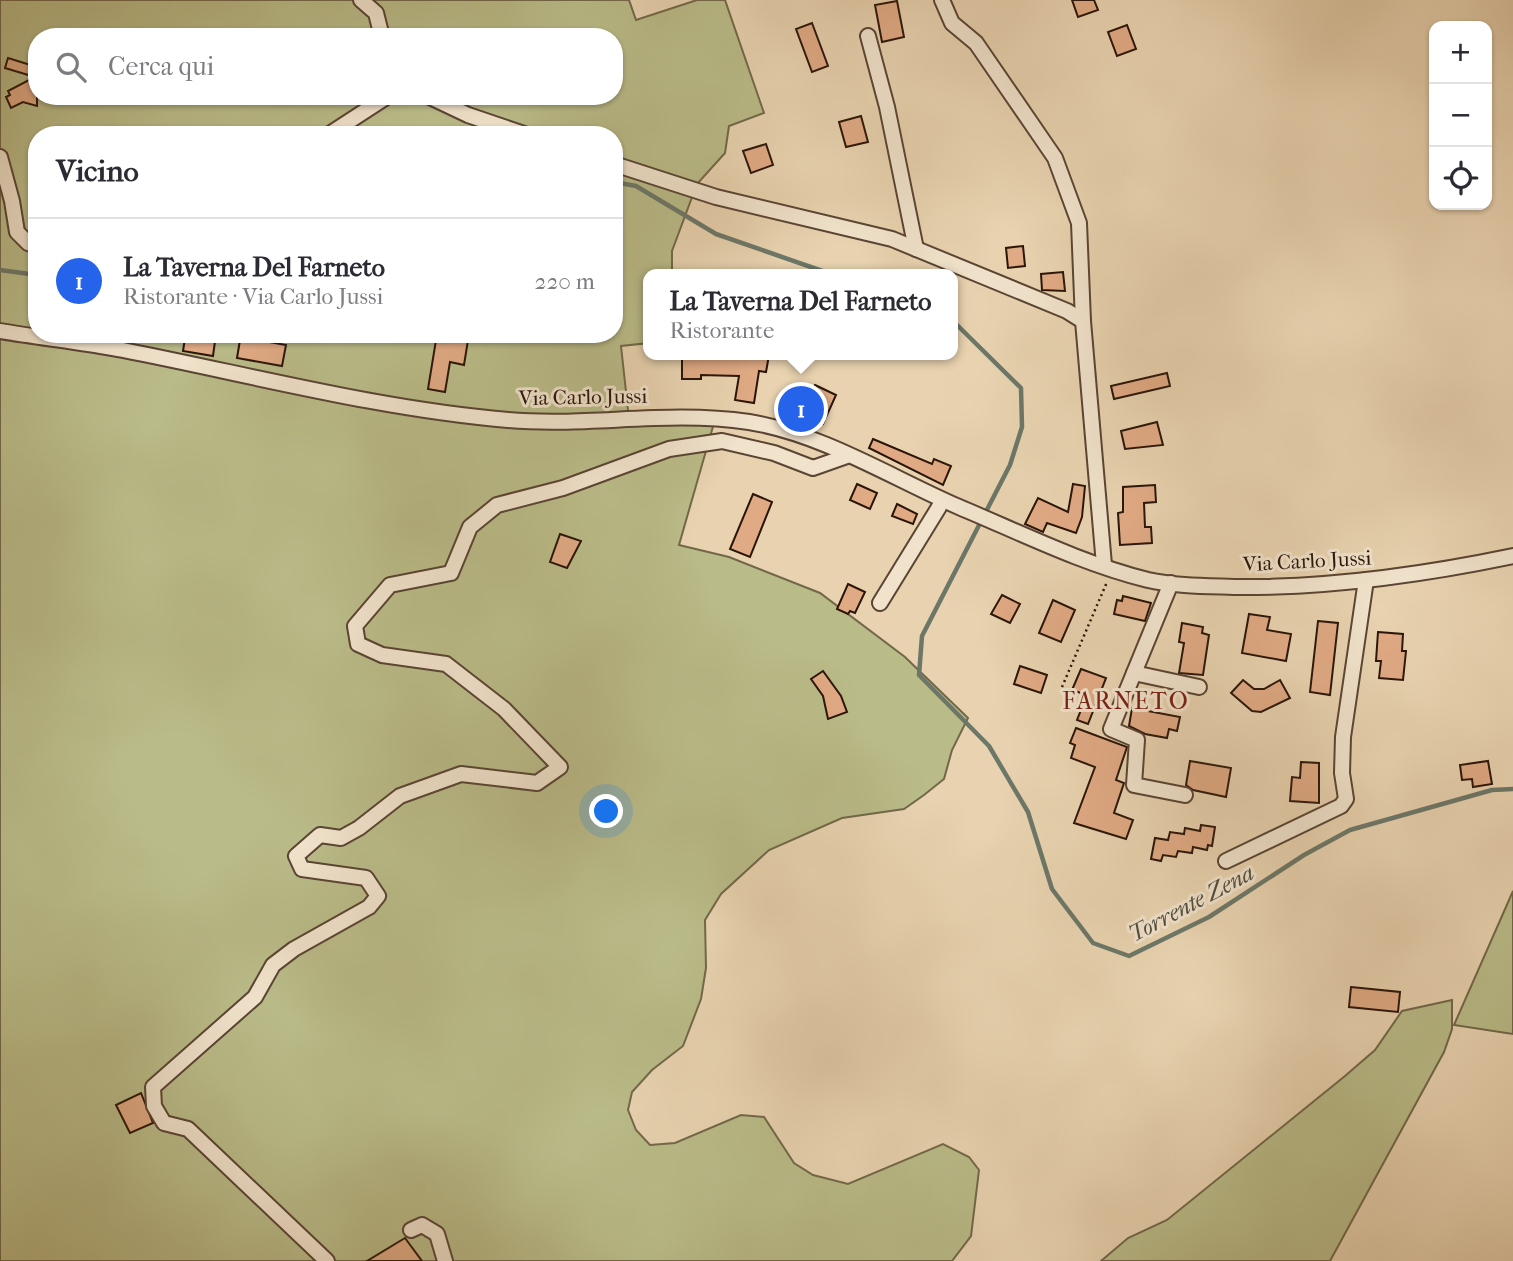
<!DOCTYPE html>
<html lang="it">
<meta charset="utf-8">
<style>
body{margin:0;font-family:"IM FELL French Canon",serif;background:#f7f7f7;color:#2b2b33}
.controls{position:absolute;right:21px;top:21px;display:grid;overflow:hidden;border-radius:14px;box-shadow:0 2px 5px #0004}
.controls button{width:63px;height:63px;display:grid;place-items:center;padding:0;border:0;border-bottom:2px solid #e1e1e2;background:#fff;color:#2b2b33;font:35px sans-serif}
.you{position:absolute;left:607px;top:812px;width:24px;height:24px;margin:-18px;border:5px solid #fff;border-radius:50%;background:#1a73e8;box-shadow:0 0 0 10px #1a73e833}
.badge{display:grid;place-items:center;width:46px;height:46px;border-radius:50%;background:#2563eb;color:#fff;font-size:23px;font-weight:700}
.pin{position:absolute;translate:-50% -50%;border:4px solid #fff;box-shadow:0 2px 7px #0006}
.popup{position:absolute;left:643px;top:269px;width:315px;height:91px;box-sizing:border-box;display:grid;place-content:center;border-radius:14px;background:#fff;filter:drop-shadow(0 2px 5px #0005);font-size:23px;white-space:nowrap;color:#7c7c81}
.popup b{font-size:26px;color:#2b2b33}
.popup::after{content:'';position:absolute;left:50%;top:100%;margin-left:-14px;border:14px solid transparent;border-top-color:#fff}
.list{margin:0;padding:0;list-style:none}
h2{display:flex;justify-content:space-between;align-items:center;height:91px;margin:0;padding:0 28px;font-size:30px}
h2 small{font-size:23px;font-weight:400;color:#7c7c81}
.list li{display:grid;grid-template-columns:46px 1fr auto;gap:21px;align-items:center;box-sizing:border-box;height:126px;padding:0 28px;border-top:2px solid #e1e1e2}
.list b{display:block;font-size:26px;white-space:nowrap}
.list p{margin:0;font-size:23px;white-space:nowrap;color:#7c7c81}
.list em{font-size:23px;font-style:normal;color:#7c7c81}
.icon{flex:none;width:38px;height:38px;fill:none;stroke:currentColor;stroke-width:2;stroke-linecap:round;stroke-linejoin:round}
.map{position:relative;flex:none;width:1513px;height:1261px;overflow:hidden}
.search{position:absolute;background:#fff;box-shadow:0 2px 5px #0004;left:28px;top:28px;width:595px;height:77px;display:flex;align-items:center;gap:18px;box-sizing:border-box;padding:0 24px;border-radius:28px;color:#7c7c81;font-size:26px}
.panel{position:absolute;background:#fff;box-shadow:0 2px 5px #0004;left:28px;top:126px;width:595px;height:217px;border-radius:28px}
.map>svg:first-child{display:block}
</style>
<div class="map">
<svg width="1513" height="1261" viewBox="0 0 1513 1261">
<rect width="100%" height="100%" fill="#e8d2af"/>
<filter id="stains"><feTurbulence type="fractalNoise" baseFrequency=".00286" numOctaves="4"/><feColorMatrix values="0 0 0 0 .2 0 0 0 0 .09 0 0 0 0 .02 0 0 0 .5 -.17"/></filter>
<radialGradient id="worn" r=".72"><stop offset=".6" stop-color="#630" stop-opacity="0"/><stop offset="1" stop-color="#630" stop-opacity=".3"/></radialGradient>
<g fill="#b9bb88" stroke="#726849" stroke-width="2" fill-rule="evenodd">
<path d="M0,0h629l7,20 61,-20h28l39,113 -35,13 -4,27 -28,31 -25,67v23h-23v69l-28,3 8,73 85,4 -35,122 50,12 91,36 85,64 63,61 -16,32 -8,29 -20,16 -20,14 -62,9 -73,32 -48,44 -16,26 1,48 -5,31 -18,47 -31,24 -20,22 -4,18 8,20 14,15 25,-2 66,-28 23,2 30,46 19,12 35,9 95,-40 26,13 10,13 -8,66 -19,25h-952zM37,37h577v59h-577zM37,135h577v199h-577z"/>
<polygon points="1513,891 1513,1034 1454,1025"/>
<polygon points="1452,1000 1452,1029 1444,1052 1330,1261 1101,1261 1128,1238 1167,1220 1345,1076 1375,1050 1402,1011"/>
</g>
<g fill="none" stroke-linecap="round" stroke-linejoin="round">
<g stroke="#6c7768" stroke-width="4.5">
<polyline points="614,182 636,186 716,234 831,274"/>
<polyline points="0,270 37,275"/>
<polyline points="953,321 1021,388 1022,427 1010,465 922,636 919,675 989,746 1028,812 1052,889 1093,943 1129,956 1209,917 1304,855 1350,830 1492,790 1513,789"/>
</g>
</g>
<g fill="#e0aa84" stroke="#2b150a" stroke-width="2">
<polygon points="1072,0 1094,0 1098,10 1078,17"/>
<polygon points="897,1 904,37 882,42 875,5"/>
<polygon points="812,23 828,66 812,72 796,29"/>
<polygon points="1127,25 1136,49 1117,56 1108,32"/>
<polygon points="8,58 37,67 37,106 23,102 11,108 6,97 10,95 8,91 35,77 5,68"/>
<polygon points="861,116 868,142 846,147 839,122"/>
<polygon points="766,144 773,165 751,173 743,151"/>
<polygon points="1023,246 1025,266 1008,268 1006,248"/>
<polygon points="1063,272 1065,291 1042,290 1041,274"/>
<polygon points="194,334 216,334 213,356 183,351 185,338 194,340"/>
<polygon points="241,334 254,334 253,339 286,345 282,366 237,358"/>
<polygon points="437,334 469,334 464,365 450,362 445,392 428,389"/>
<polygon points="682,355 769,355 766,372 759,371 754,403 735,400 739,376 701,375 701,379 682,379"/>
<polygon points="1167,373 1170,386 1114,399 1111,386"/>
<polygon points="815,385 836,395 823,424 802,414"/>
<polygon points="1157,422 1163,445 1125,449 1121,431"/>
<polygon points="873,439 932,464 934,459 951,466 943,485 869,448"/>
<polygon points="857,484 877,493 870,509 850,500"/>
<polygon points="1073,484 1085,486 1082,517 1076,533 1047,523 1043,532 1025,524 1038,498 1068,512"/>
<polygon points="1155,485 1156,502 1144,503 1145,527 1151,527 1152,543 1120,545 1118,513 1123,512 1123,487"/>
<polygon points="753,494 772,502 750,557 730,549"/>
<polygon points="897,504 917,514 913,524 892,516"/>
<polygon points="560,534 581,541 567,568 550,562"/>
<polygon points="848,584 865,592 855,613 850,611 848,614 837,609"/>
<polygon points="1002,595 1020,604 1010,623 991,614"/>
<polygon points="1123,596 1151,603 1145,621 1114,614 1117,600 1122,601"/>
<polygon points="1053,600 1075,610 1061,642 1039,633"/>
<polygon points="1249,614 1270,617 1267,630 1291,634 1286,661 1242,653"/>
<polygon points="1318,621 1338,623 1330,695 1310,692"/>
<polygon points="1182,623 1203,627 1202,633 1209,635 1203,675 1179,673 1184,643 1179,642"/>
<polygon points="1378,632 1403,634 1402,651 1406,651 1403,680 1379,678 1381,661 1376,661"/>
<polygon points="1020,666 1047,675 1041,693 1014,684"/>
<polygon points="1081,669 1106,678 1088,724 1077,720 1087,695 1072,690"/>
<polygon points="823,671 841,696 847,712 828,719 823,696 811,679"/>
<polygon points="1243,680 1254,689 1264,689 1280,680 1290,698 1261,712 1252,711 1231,693"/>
<polygon points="1132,708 1180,717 1177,731 1169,729 1167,738 1145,734 1129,726"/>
<polygon points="1076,728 1127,747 1116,780 1124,783 1114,813 1133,820 1126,839 1074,823 1095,767 1071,758 1075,745 1070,743"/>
<polygon points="1190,761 1231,768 1226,797 1193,790 1186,785"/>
<polygon points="1488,761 1492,784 1473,787 1472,779 1462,780 1460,765"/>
<polygon points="1301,762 1319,763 1319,803 1290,801 1292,777 1300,778"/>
<polygon points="1201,825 1215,827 1212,846 1208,845 1207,850 1193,847 1192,853 1178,851 1176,857 1163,855 1161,861 1151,859 1155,838 1168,840 1170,832 1184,834 1185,828 1200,831"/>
<polygon points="1351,987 1400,992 1398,1012 1349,1007"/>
<polygon points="141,1093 153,1123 130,1133 116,1105"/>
<polygon points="405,1238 422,1261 367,1261"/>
</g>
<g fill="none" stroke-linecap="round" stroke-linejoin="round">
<g stroke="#5a4433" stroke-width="18">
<g id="minor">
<polyline points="361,0 376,13 382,37"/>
<polyline points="942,0 952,23 976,43 1055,158 1079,223 1083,321"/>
<polyline points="868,36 887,107 916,249"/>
<polyline points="428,96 468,115 527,135"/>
<polyline points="328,135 388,96"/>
<polyline points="0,157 12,201 17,232 28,243 37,246"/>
<polyline points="614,164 716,197 892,239 1067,311 1083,321 1104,565"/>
<path d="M0,331c41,7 83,11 123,19 128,25 255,59 385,70 81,7 158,-10 241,2 74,12 143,56 210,85 62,26 124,57 189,73 28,6 58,6 86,7 93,1 188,-12 279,-31"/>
<polyline points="1171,583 1111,729 1137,740 1134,785 1185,795"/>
<polyline points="880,603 939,507"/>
<polyline points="1134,673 1199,687"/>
<polyline points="1226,861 1341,806 1346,799 1342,773 1343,737 1366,580"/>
<polyline points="411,1230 422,1225 437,1234 445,1261"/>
<polyline points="327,1261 188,1129 164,1123 154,1106 153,1087 255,997 273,965 294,949 369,907 378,896 366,878 302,869 296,856 320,835 341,838 359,828 400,796 461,774 537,783 560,767 504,709 446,664 382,655 358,644 355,626 390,585 451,573 470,527 497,505 563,488 669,449 722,441 774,453 813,468 847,456"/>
</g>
</g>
<polyline stroke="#2b150a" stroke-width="2.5" stroke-dasharray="2 3.5" stroke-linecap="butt" points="1062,687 1107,582"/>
<use href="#minor" stroke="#f0e2cb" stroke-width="14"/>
</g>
<g text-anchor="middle" stroke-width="6" stroke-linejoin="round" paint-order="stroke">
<g font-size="21" fill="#2b150a" stroke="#f0e2cb">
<text transform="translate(583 397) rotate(-1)" y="7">Via Carlo Jussi</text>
<text transform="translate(1307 561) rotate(-3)" y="7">Via Carlo Jussi</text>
</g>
<g font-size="23" font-style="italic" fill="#514e41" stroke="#f0e2cb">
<text transform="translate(1191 903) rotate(-28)" y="8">Torrente Zena</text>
</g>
<g font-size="24" letter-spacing="2" fill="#7a1f14" stroke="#f0e2cb">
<text x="1126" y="709">FARNETO</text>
</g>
</g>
<rect width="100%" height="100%" filter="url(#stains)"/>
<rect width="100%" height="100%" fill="url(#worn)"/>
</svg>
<div class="controls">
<button>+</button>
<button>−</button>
<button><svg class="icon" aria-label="locate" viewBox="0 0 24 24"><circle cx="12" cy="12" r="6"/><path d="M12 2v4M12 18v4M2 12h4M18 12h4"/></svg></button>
</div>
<div class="you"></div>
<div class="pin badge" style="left:801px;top:409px">1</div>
<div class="popup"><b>La Taverna Del Farneto</b>Ristorante</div>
<div class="search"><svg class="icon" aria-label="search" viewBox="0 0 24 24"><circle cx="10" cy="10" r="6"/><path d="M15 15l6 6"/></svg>Cerca qui</div>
<section class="panel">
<h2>Vicino<small></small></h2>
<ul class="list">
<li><span class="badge">1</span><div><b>La Taverna Del Farneto</b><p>Ristorante · Via Carlo Jussi</p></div><em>220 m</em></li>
</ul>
</section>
</div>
